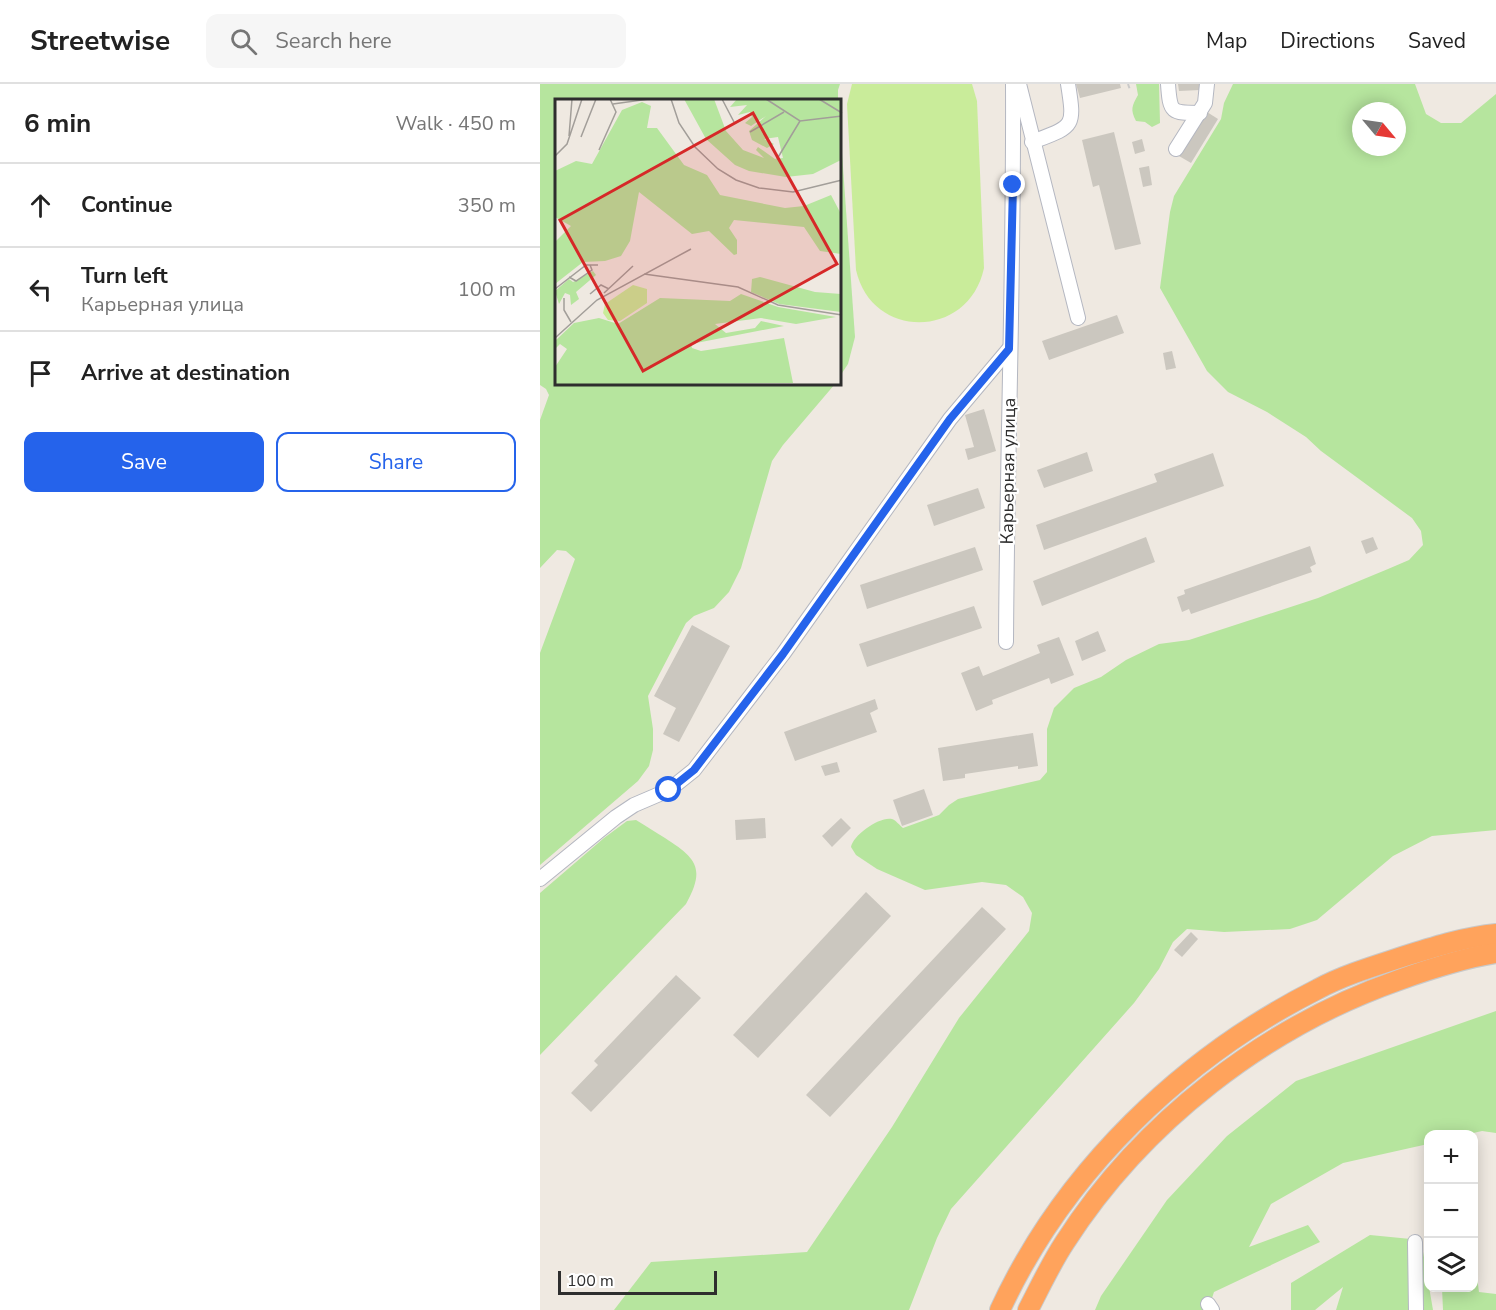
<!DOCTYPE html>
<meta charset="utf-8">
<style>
body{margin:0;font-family:"Nunito Sans",sans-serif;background:#f6f6f6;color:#222}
.controls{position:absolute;right:18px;bottom:18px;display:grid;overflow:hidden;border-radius:12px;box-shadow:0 3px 15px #0003}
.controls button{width:54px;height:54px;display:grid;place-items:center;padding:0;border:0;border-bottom:2px solid #e0e0e0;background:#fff;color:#222;font:30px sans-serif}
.compass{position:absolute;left:812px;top:18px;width:54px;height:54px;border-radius:50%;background:#fff;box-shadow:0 3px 15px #0003;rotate:119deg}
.scale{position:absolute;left:18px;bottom:15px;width:159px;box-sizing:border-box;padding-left:6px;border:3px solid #2e2e2e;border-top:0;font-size:16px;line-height:21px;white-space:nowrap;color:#2e2e2e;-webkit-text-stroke:4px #fff;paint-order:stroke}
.stop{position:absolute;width:18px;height:18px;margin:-14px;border:4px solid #2563eb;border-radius:50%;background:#fff}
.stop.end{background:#2563eb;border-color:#fff;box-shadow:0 2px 6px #0008}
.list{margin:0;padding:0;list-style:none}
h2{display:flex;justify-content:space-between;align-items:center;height:78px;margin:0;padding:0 24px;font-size:26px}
h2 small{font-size:20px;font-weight:400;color:#767676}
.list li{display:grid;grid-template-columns:39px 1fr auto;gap:18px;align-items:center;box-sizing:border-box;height:84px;padding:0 24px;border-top:2px solid #e0e0e0}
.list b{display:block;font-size:22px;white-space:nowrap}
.list p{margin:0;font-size:20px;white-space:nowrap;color:#767676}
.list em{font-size:20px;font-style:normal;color:#767676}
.actions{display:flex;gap:12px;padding:18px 24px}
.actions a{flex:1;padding:14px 0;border:2px solid #2563eb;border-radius:12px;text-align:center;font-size:21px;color:#2563eb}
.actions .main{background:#2563eb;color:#fff}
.icon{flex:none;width:33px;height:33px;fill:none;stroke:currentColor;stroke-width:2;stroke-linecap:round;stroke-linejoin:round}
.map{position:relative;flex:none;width:956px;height:1226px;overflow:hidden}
header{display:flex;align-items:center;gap:36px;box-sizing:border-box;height:84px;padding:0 30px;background:#fff;border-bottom:2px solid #e0e0e0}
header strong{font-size:28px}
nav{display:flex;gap:33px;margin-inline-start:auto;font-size:21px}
.search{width:420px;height:54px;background:#f6f6f6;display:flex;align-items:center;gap:15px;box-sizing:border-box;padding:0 21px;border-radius:12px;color:#767676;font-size:22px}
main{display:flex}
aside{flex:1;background:#fff}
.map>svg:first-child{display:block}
</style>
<header>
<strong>Streetwise</strong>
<div class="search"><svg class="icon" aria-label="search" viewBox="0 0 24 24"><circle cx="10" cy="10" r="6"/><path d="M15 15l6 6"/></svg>Search here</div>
<nav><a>Map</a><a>Directions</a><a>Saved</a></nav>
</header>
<main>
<aside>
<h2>6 min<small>Walk · 450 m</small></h2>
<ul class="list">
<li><svg class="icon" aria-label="ahead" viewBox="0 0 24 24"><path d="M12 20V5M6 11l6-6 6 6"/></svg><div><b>Continue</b></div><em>350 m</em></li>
<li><svg class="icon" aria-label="left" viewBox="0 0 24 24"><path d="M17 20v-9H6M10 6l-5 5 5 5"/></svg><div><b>Turn left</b><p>Карьерная улица</p></div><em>100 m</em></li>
<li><svg class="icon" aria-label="arrive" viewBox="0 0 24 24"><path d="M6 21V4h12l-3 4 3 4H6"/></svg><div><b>Arrive at destination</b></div></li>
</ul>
<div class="actions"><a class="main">Save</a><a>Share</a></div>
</aside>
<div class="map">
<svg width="956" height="1226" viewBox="0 0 956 1226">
<rect width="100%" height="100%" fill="#efe9e1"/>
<g fill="#b6e59e" fill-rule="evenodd">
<polygon points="0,0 300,0 298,6 298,16 16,16 16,300 295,300 243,361 232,377 201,484 189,508 174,524 154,532 146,539 108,612 113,645 113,666 109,682 98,697 0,781 0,569 35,475 26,467 17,466 0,484 0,336 9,311 6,305 0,301"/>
<path d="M596,0h23l1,39 -8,4 -7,-5 -9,-1c-6,-12 -4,-15 2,-26z"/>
<path d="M693,0h182l11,30 15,9h20l35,-29v736l-64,6 -39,20 -76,64 -27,9 -66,3 -37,-3 -14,13 -14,27 -25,34 -183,206 -14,29 -28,72h-295l37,-48 156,-10 85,-125 67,-109 70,-87 3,-18 -9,-16 -17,-12 -24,-3 -57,8 -48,-21 -21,-14 -5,-8c2,-12 29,-31 41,-28 5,2 7,6 11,9l36,-13 10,-10 9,-6 82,-19 7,-8v-43l7,-21 20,-20 27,-11 25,-17 33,-16 30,-4 129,-42 70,-29 21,-9 14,-15 -2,-14 -9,-13 -91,-67 -15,-14 -39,-25 -39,-20 -21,-21 -47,-83 10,-76 4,-16 47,-77 3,-16zM821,27h36v36h-36z"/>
<polygon points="300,41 315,253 308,280 300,292"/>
<path d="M96,736c10,6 19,12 29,18 31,20 41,30 21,66l-146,151v-162l64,-55 23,-17z"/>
<polygon points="956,927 956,1049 942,1047 929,1050 888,1050 888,1060 803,1079 731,1120 709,1163 768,1141 780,1158 674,1208 668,1226 555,1226 561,1212 627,1116 687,1052 756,997"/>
<polygon points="830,1151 881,1156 893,1226 796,1226 803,1203 775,1226 751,1226 751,1199"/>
<polygon points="934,1169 939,1208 956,1210 956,1226 903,1226 902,1204 934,1204"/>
</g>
<path fill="#c9ec9a" d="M312,0h120l5,17 7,167c-15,71 -112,73 -128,2l-9,-166z"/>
<g fill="#cbc7bf">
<polygon points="536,0 580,0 581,4 540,14"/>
<polygon points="638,0 660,0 660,6 639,7"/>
<polygon points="667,28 678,35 651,79 639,72"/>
<polygon points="574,48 601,160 575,166 559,101 553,103 542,56"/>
<polygon points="602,55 605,67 595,70 592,58"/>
<polygon points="609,82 612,101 603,103 599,84"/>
<polygon points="577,231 584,249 509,276 502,257"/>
<polygon points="632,267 636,284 626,286 623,269"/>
<polygon points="444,325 456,367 428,376 425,365 434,363 425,331"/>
<polygon points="547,368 553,387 504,404 497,386"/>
<polygon points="673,369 684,402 504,466 496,441 617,398 614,390"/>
<polygon points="438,404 445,424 394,442 387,421"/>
<polygon points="606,453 615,478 502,522 493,497"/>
<polygon points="833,453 838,465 826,470 821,457"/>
<polygon points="770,462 776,480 770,483 772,488 651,530 649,525 642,528 637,513 645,510 644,506"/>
<polygon points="435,463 443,486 327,525 320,501"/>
<polygon points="434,522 442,544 327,583 319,560"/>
<polygon points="152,541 190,562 139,658 123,650 136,624 114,612"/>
<polygon points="558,547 566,567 542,577 535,557"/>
<polygon points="519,553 534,591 511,600 509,594 452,616 453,620 436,627 421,589 439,582 443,592 500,569 497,561"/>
<polygon points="335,615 338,625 330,629 337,648 255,677 244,648"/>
<polygon points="493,649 498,682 478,685 478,682 425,690 425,694 403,697 398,664"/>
<polygon points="297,678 300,688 285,692 281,682"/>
<polygon points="384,705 393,731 362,742 353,716"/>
<polygon points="225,734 226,754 196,756 195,736"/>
<polygon points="301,734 311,744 292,763 282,752"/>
<polygon points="326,808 351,832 218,974 193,951"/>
<polygon points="442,823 466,845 290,1033 266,1011"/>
<polygon points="651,848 658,855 642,873 634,866"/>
<polygon points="136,891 161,914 51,1028 31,1009 58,981 54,977"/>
</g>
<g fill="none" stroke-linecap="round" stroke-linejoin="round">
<g stroke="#b4b7c1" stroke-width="16">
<g id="minor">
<polyline points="479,0 538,234"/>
<path d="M628,0c2,29 3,29 32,29"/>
<path d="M492,58c42,-16 43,-14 36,-58"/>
<polyline points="636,65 665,19 667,0"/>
<path d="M466,558c1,-186 8,-372 7,-558"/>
<polyline points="0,795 76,733 94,721 129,706 154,686 243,570 410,335 469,265"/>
<polyline points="875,1158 876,1226"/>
<polyline points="668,1220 672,1226"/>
</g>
</g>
<g stroke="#c9c9c9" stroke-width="22">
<g id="highway">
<path d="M460,1226c64,-139 183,-253 318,-321 28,-15 60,-24 90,-34 29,-9 58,-18 88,-21"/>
<path d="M488,1226c12,-23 23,-47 37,-68 77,-120 200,-215 334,-262 31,-11 64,-22 97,-27"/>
</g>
</g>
<polyline stroke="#c9c9c9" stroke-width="2" stroke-dasharray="4.5 3" stroke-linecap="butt" points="588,0 590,6"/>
<use href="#minor" stroke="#fff" stroke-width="14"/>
<use href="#highway" stroke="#ffa35c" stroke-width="20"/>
</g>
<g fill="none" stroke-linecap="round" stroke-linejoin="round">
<polyline stroke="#2563eb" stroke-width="8" points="129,706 154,686 243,570 410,335 469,265 473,101"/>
</g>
<g text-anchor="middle" stroke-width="4.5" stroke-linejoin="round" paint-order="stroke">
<g font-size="18" fill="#2e2e2e" stroke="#fff">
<text transform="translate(468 387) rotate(-89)" y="6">Карьерная улица</text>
</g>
</g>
<g transform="translate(15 15)">
<rect width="286" height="286" fill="#efe9e1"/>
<path d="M129,0h30l12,32 17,19 21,8 -8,-8 2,-3 17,12 8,-1 -5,-21 -14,2 10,5 -7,4 -15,-8 -3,-9 17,-15 -15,10 -6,-3 7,-6 -2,-5 -12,3 9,-10 -17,2 7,-8h104v61l-28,14 -27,3 -37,-6 -14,-6 -29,-26zM87,3l9,4 -4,22h10l27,37 23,10 13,20 65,13 19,-2 27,-11 10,19v40l-21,-3 -16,-24 -70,-7 -5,8 8,12v14l-3,1 -25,-24 -17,3 -53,-42 -9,49 -9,15 -16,5 -22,1 -28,22v-42l16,-16 -16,-9v-46l21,-10 16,3 30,-54zM38,172l3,4 -20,17 3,7 -8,6 -1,-10 -5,-2 -6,11 -4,-13 14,-12 4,3zM205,178l55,15 26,2v18l-62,-8 -28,-12 1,-13zM186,195l37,13 58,10 -40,7 -35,-6 -46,6 11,9 29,-5 6,-7 23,5 -93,18 1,4 9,3 83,-13 9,45 -238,2v-18l12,-18 -7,-5 -5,5v-8l19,-18 25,-5 19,6 42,-26 70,3z" fill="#b6e59e"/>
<path d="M78,186l14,4v14l-27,18 -12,-1 -5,-7 2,-9z" fill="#c9ec9a"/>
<path fill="none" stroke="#a29e99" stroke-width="1.5" d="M116,0l8,24 16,24 23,22 18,11 23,8 34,4 49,-12M167,0l12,23M211,0l34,22 42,-5M264,0l23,14M58,5l36,-5M195,33l34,-20M14,37l3,-37M26,38l15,-38M44,51l17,-38 -6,-13M0,57l12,-12 15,-45M222,60l23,-38M89,175l94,13 40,18 64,10M14,178l7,4 16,-11 -2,-5M0,190l31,-24h12M49,194l29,-27M35,195l11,-9 8,4M9,199v12l7,12M0,239l42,-38 94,-51"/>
<path fill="#d62828" fill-opacity="0.15" stroke="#d62828" stroke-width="3" d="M198,14l84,151 -194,107 -83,-151z"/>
<rect width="286" height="286" fill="none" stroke="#2e2e2e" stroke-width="3"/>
</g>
</svg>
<div class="controls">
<button>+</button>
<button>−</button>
<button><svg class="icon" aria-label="layers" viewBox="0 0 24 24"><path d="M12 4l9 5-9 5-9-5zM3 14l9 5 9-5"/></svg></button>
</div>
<svg class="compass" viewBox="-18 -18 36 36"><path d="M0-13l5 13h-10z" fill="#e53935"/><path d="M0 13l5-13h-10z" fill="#767676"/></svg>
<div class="scale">100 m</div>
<div class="stop" style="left:129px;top:706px"></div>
<div class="stop end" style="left:473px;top:101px"></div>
</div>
</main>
